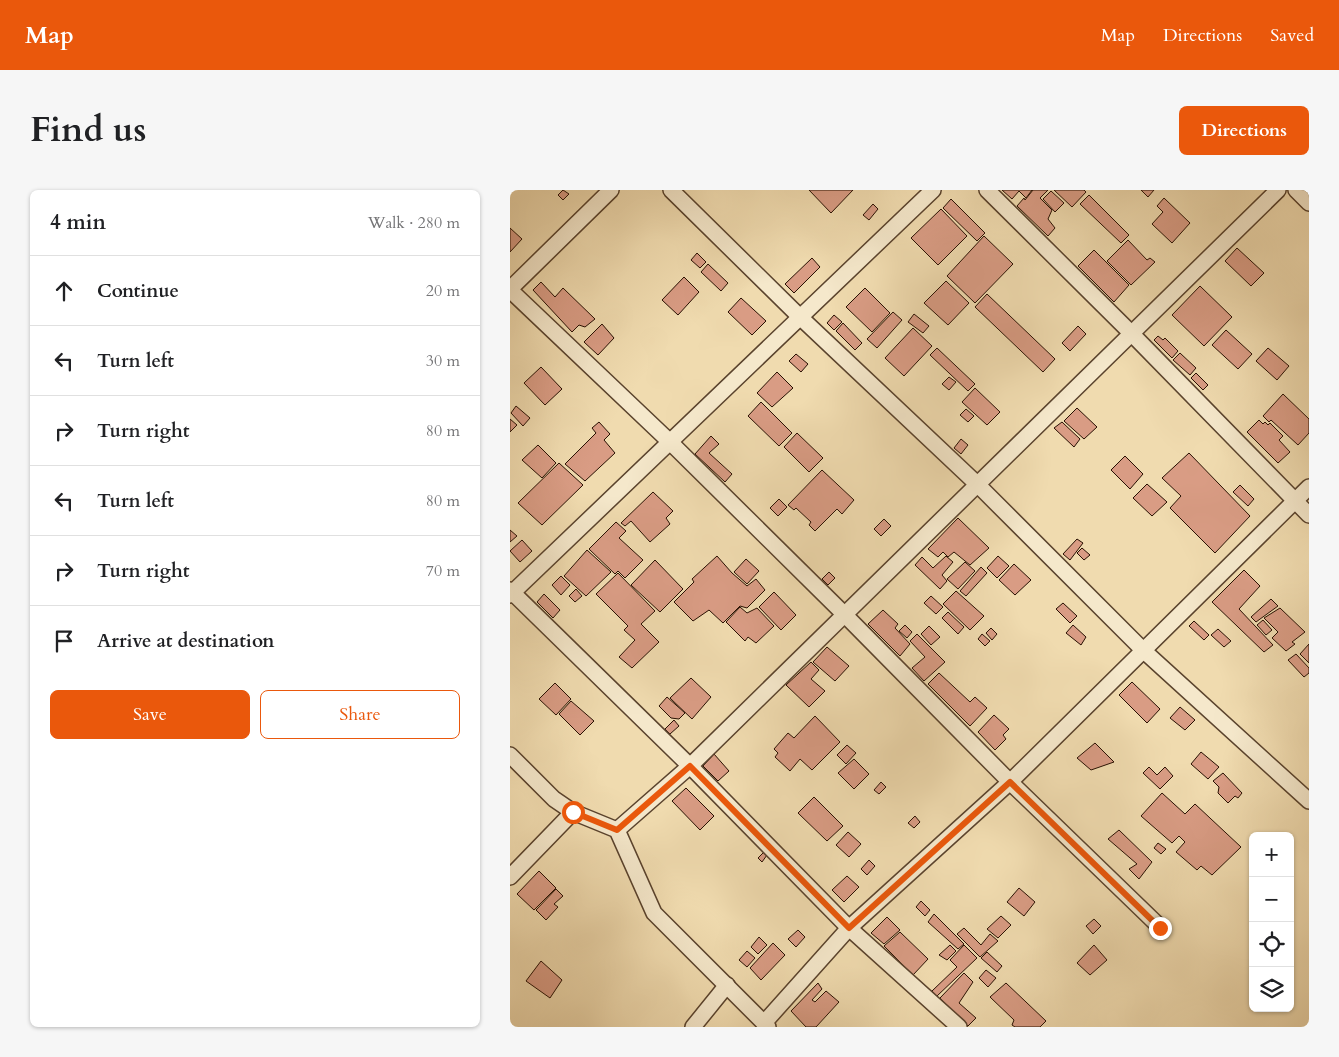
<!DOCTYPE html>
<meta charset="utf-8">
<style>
body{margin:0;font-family:Cardo,serif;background:#f6f6f6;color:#202124}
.controls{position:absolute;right:15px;bottom:15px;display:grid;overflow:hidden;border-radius:8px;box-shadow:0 1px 4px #0004}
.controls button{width:45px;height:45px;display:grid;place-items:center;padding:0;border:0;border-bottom:1px solid #e0e0e0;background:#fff;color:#202124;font:25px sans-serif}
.stop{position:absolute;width:15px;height:15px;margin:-11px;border:4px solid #ea580c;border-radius:50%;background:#fff}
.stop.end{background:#ea580c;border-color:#fff;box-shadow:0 1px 5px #0008}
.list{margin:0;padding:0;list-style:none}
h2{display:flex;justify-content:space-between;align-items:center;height:65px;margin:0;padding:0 20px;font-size:21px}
h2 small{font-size:16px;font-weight:400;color:#757577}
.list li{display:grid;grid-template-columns:32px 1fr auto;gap:15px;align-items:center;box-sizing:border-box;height:70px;padding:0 20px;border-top:1px solid #e0e0e0}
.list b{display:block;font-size:19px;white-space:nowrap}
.list em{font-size:16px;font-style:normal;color:#757577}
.actions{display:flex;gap:10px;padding:15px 20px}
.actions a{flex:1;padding:11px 0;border:1px solid #ea580c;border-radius:8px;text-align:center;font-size:18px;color:#ea580c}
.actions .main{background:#ea580c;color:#fff}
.icon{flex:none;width:28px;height:28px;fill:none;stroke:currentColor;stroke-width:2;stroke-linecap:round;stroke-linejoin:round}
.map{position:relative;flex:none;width:799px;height:837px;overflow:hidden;border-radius:8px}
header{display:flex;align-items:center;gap:30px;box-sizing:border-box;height:70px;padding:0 25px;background:#ea580c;color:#fff}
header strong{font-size:24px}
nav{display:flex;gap:28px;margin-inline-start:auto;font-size:18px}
.intro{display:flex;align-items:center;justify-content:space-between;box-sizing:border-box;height:120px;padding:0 30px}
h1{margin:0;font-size:35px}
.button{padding:12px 22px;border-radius:8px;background:#ea580c;color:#fff;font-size:18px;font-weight:700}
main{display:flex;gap:30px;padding:0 30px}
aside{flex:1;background:#fff;border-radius:8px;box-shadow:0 1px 4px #0004}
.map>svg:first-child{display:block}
</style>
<header>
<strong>Map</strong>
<nav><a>Map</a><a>Directions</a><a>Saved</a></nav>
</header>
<div class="intro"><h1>Find us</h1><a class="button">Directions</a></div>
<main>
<aside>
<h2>4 min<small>Walk · 280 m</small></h2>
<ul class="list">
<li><svg class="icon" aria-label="ahead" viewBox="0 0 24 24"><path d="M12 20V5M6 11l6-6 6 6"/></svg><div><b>Continue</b></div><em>20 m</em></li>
<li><svg class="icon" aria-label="left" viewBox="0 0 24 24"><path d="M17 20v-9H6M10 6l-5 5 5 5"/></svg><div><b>Turn left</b></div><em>30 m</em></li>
<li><svg class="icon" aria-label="right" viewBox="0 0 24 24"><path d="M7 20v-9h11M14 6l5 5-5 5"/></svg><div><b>Turn right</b></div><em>80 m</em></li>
<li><svg class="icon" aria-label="left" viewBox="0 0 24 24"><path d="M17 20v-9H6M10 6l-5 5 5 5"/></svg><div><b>Turn left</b></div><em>80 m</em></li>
<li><svg class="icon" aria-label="right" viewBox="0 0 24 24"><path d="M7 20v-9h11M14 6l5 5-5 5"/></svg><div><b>Turn right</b></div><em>70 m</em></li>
<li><svg class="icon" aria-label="arrive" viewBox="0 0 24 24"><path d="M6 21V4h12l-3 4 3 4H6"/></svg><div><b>Arrive at destination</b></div></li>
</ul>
<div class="actions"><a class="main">Save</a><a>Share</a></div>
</aside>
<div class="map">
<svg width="799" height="837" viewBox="0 0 799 837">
<rect width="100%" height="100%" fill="#f0dbaf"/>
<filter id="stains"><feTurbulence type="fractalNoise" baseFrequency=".004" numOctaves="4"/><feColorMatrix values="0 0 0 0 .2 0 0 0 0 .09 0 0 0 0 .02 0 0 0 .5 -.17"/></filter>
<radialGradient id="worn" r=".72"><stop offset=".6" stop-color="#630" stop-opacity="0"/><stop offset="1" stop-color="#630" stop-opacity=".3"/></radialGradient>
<g fill="#d99c84" stroke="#281002">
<polygon points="53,0 59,4 53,10 48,5"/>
<polygon points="299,0 343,0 321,23"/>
<polygon points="492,0 522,0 516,8 509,1 502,9"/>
<polygon points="523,0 538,0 530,8 542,20 538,29 545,38 538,46 507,16 514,8 515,10"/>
<polygon points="544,0 574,0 576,2 562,17"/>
<polygon points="631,0 644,0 638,7"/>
<polygon points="541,1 554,13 545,22 533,9"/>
<polygon points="579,5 619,45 611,53 570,14"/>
<polygon points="654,8 680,33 662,53 642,34 653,22 647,16"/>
<polygon points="441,9 475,43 467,51 433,18"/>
<polygon points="363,14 368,19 359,30 353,25"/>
<polygon points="431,19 457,46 428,75 401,48"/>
<polygon points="0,38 12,49 0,62"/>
<polygon points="474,46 503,74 465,113 437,86"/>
<polygon points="618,50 637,70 640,68 645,72 621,95 597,71"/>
<polygon points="727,58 754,83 741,96 715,71"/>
<polygon points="584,60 619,95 604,112 568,76"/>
<polygon points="187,63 196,72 190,78 181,70"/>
<polygon points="302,68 310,77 284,103 275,94"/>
<polygon points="198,74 218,93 211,101 191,82"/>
<polygon points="174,87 189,102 168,125 152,110"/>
<polygon points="436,91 459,113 438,135 414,113"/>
<polygon points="31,92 45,107 53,98 85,129 75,137 69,135 62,142 23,100"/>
<polygon points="690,96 722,127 694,156 662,125"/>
<polygon points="355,98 380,123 362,142 336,117"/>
<polygon points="477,104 545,169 533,182 465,117"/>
<polygon points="231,108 256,131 242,145 218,122"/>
<polygon points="383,122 392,130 367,158 357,149"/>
<polygon points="404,124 419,136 413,143 398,132"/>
<polygon points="324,125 332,132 324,140 317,133"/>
<polygon points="333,133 352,153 345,160 326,141"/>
<polygon points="92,134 104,148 88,165 74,152"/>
<polygon points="568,136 576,144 560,161 552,153"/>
<polygon points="403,138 422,156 394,186 375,168"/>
<polygon points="716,140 742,164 728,179 702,155"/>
<polygon points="648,146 653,150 655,148 668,161 662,168 644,150"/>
<polygon points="427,158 465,194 458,201 420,165"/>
<polygon points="758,158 779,176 767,190 746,171"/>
<polygon points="670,163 686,178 680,185 663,170"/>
<polygon points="286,164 298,174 291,182 279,171"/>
<polygon points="31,177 52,199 35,215 14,193"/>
<polygon points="267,182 283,198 262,217 247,203"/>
<polygon points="686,183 698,195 693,200 681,188"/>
<polygon points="439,187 446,192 439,200 432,194"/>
<polygon points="465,198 490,222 477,235 452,212"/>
<polygon points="773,204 799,229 799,243 788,255 761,230 759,232 753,226"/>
<polygon points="251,212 282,243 269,256 238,226"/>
<polygon points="6,216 20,228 13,236 1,223"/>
<polygon points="567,218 587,237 574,249 554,231"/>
<polygon points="456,219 464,226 458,232 450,225"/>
<polygon points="0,229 7,235 0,242"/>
<polygon points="749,230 753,234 755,232 758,235 760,233 773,246 769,250 780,262 768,273 737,242"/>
<polygon points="89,232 100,244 94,250 105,263 75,291 55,274 86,243 82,238"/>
<polygon points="552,232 570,249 564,257 544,238"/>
<polygon points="287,243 313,268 299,282 274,257"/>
<polygon points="201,246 209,254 199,263 222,284 215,292 185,264"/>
<polygon points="451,249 458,255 451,264 444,258"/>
<polygon points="28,255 46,273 32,288 12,270"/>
<polygon points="679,263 740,326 705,363 660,318 671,306 652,288"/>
<polygon points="615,266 633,284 620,299 601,280"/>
<polygon points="49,273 73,295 32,335 8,313"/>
<polygon points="312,280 344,310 332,324 327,319 305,341 299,335 301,332 286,318 284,320 278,315"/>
<polygon points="637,294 657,312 642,326 623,308"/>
<polygon points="730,295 744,309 738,316 723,302"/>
<polygon points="143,302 163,321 156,328 160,334 140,352 121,331 115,336 111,333"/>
<polygon points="269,309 277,317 268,326 260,318"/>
<polygon points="448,328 479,358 460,375 444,362 438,367 433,362 428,367 418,359"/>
<polygon points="374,329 381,336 371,346 364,339"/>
<polygon points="106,332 116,341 109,348 133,370 115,388 108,381 105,384 79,359"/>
<polygon points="0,340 7,346 0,352"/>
<polygon points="567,349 573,353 560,370 553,364"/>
<polygon points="12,350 22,361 10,372 0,361"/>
<polygon points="572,358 580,365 574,370 567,363"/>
<polygon points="77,360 101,382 76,406 54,386"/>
<polygon points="207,366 222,383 237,396 246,389 255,400 237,418 230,416 213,433 199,420 183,431 164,412 184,392 182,389"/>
<polygon points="436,366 443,372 432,385 437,391 430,399 405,375 412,367 423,378"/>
<polygon points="488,366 499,376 487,388 477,378"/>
<polygon points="236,369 249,381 237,394 224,382"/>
<polygon points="145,370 173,399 150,422 121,395"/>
<polygon points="455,372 465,381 448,399 437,389"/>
<polygon points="504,374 521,390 505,405 489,390"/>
<polygon points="471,377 477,383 456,406 450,401"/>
<polygon points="734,380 750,396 729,419 763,455 754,462 702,412"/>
<polygon points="319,382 325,388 318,395 312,389"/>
<polygon points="108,383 145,421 131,434 149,452 122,478 109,467 125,450 114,440 118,436 86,404"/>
<polygon points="51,386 60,395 51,405 42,395"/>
<polygon points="66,399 72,406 65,412 59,406"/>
<polygon points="446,401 474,426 460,440 433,414"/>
<polygon points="264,402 286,425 271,440 249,417"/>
<polygon points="34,404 50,420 43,428 27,412"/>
<polygon points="421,406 433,417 426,424 414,413"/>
<polygon points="761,409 768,416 746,432 741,427"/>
<polygon points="553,413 567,426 560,433 546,419"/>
<polygon points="230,417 237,423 247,418 264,436 246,453 238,447 235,451 216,432"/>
<polygon points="770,418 795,442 782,452 785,454 776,461 762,448 768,442 754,428"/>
<polygon points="373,420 388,434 385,438 400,454 390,466 358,434"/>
<polygon points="438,422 454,437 448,444 432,428"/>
<polygon points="753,430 762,440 756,445 747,435"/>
<polygon points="684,431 699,445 694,450 679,436"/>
<polygon points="395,435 402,442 397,448 389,441"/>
<polygon points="563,435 576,447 571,455 556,443"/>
<polygon points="419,436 430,447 421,455 411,444"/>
<polygon points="481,438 487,444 482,450 476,443"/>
<polygon points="708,439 721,451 714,457 701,445"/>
<polygon points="407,444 435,472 414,491 402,478 415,467 400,451"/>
<polygon points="472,444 480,451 475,456 468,449"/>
<polygon points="799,454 799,473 790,464"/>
<polygon points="317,457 339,476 325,491 303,472"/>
<polygon points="786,464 799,478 799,483 794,487 778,470"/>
<polygon points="301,472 309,480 301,489 315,501 299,517 276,495"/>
<polygon points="429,483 460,512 465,507 477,518 460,536 418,494"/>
<polygon points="181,488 201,507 182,529 160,508"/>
<polygon points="622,492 650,519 637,533 609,505"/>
<polygon points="45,493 61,509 46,525 29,509"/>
<polygon points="157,507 175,523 169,529 161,528 149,516"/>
<polygon points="61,511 84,531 70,545 49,524"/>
<polygon points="670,517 685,530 675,540 660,528"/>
<polygon points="484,525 499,539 493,545 496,549 485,560 468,542"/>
<polygon points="305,526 330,552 302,580 290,569 280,581 265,567 268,563 264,559 278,543 284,548"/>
<polygon points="164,530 169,536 160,544 155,539"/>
<polygon points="585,553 604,572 581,580 567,568"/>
<polygon points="337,555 346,563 336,574 327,565"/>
<polygon points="691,562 709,577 698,589 681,574"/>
<polygon points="204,564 219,581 208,591 193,576"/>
<polygon points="344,569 359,584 344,599 328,583"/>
<polygon points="639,577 647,585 655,577 663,586 650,599 633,583"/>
<polygon points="713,583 732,603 728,608 725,606 718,613 708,603 709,597 703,591"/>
<polygon points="371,592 376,597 369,604 364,600"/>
<polygon points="176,598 204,626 190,640 162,611"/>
<polygon points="652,603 675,624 685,614 731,657 702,685 691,676 687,680 666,662 675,652 669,646 662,653 631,626"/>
<polygon points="304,607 333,636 317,651 288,623"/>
<polygon points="405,626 410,632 404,638 398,633"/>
<polygon points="609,640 642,672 629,689 619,679 627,674 598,649"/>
<polygon points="338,642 351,654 339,667 326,655"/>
<polygon points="648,653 656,659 651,664 644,658"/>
<polygon points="254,662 257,665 252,672 248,668"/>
<polygon points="359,670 365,676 357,685 351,679"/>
<polygon points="29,681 46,698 24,720 7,704"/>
<polygon points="337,686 349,697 334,712 322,700"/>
<polygon points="509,698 525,712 514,726 497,712"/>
<polygon points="46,699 53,706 44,714 48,717 36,730 26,720"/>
<polygon points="411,711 420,720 415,726 406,717"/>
<polygon points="424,724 454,754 448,759 418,732"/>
<polygon points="491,726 501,735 488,748 477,739"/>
<polygon points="377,727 390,740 374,754 361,743"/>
<polygon points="584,729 591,736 583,744 576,736"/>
<polygon points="454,738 471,755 480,744 488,751 470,767 447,744"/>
<polygon points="288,740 295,747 286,757 278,749"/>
<polygon points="390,742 418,769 403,785 374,756"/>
<polygon points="249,747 257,755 248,764 241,757"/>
<polygon points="263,753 275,765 251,790 240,778"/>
<polygon points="440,755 446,761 437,770 429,765"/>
<polygon points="454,755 467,768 427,806 422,801 447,777 440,770"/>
<polygon points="584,755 597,770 580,785 567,773"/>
<polygon points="237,761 245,768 237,777 229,770"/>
<polygon points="477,762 492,776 487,782 471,768"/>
<polygon points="31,771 52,790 40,808 16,791"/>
<polygon points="476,780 486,788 478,797 469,788"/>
<polygon points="454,783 463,792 449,813 466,828 458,836 430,808"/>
<polygon points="308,793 312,799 302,810 305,812 316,801 329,812 306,837 296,837 281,821"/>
<polygon points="496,793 536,831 530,837 505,837 502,835 504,830 480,807"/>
</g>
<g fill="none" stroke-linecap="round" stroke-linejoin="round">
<g stroke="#5a432d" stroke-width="18">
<g id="minor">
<polyline points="161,0 290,127 467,294 634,461 799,611"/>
<polyline points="477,0 621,143 799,325"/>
<polyline points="786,0 799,13"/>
<polyline points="0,99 101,0"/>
<polyline points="0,100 160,252 334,424 500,592 651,738"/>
<polyline points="0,400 180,576 339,738 449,837"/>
<polyline points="0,405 423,0"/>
<polyline points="0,565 44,609 63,622 107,640 144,723 258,837"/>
<polyline points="107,640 180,576 768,0"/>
<polyline points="0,687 63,622"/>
<polyline points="254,833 339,738 500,592 799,297"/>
<polyline points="183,837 217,795"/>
</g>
</g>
<use href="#minor" stroke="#f5e8cb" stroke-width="15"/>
</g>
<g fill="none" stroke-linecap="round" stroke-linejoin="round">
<polyline stroke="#ea580c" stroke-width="6" points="63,622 107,640 180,576 339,738 500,592 650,738"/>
</g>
<rect width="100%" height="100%" filter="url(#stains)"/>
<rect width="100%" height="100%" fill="url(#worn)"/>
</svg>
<div class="controls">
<button>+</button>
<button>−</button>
<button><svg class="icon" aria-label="locate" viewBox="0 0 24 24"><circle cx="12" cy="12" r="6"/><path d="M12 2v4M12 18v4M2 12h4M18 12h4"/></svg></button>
<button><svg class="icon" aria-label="layers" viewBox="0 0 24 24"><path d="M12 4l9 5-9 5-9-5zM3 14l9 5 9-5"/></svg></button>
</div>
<div class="stop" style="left:63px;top:622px"></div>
<div class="stop end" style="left:650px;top:738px"></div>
</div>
</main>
